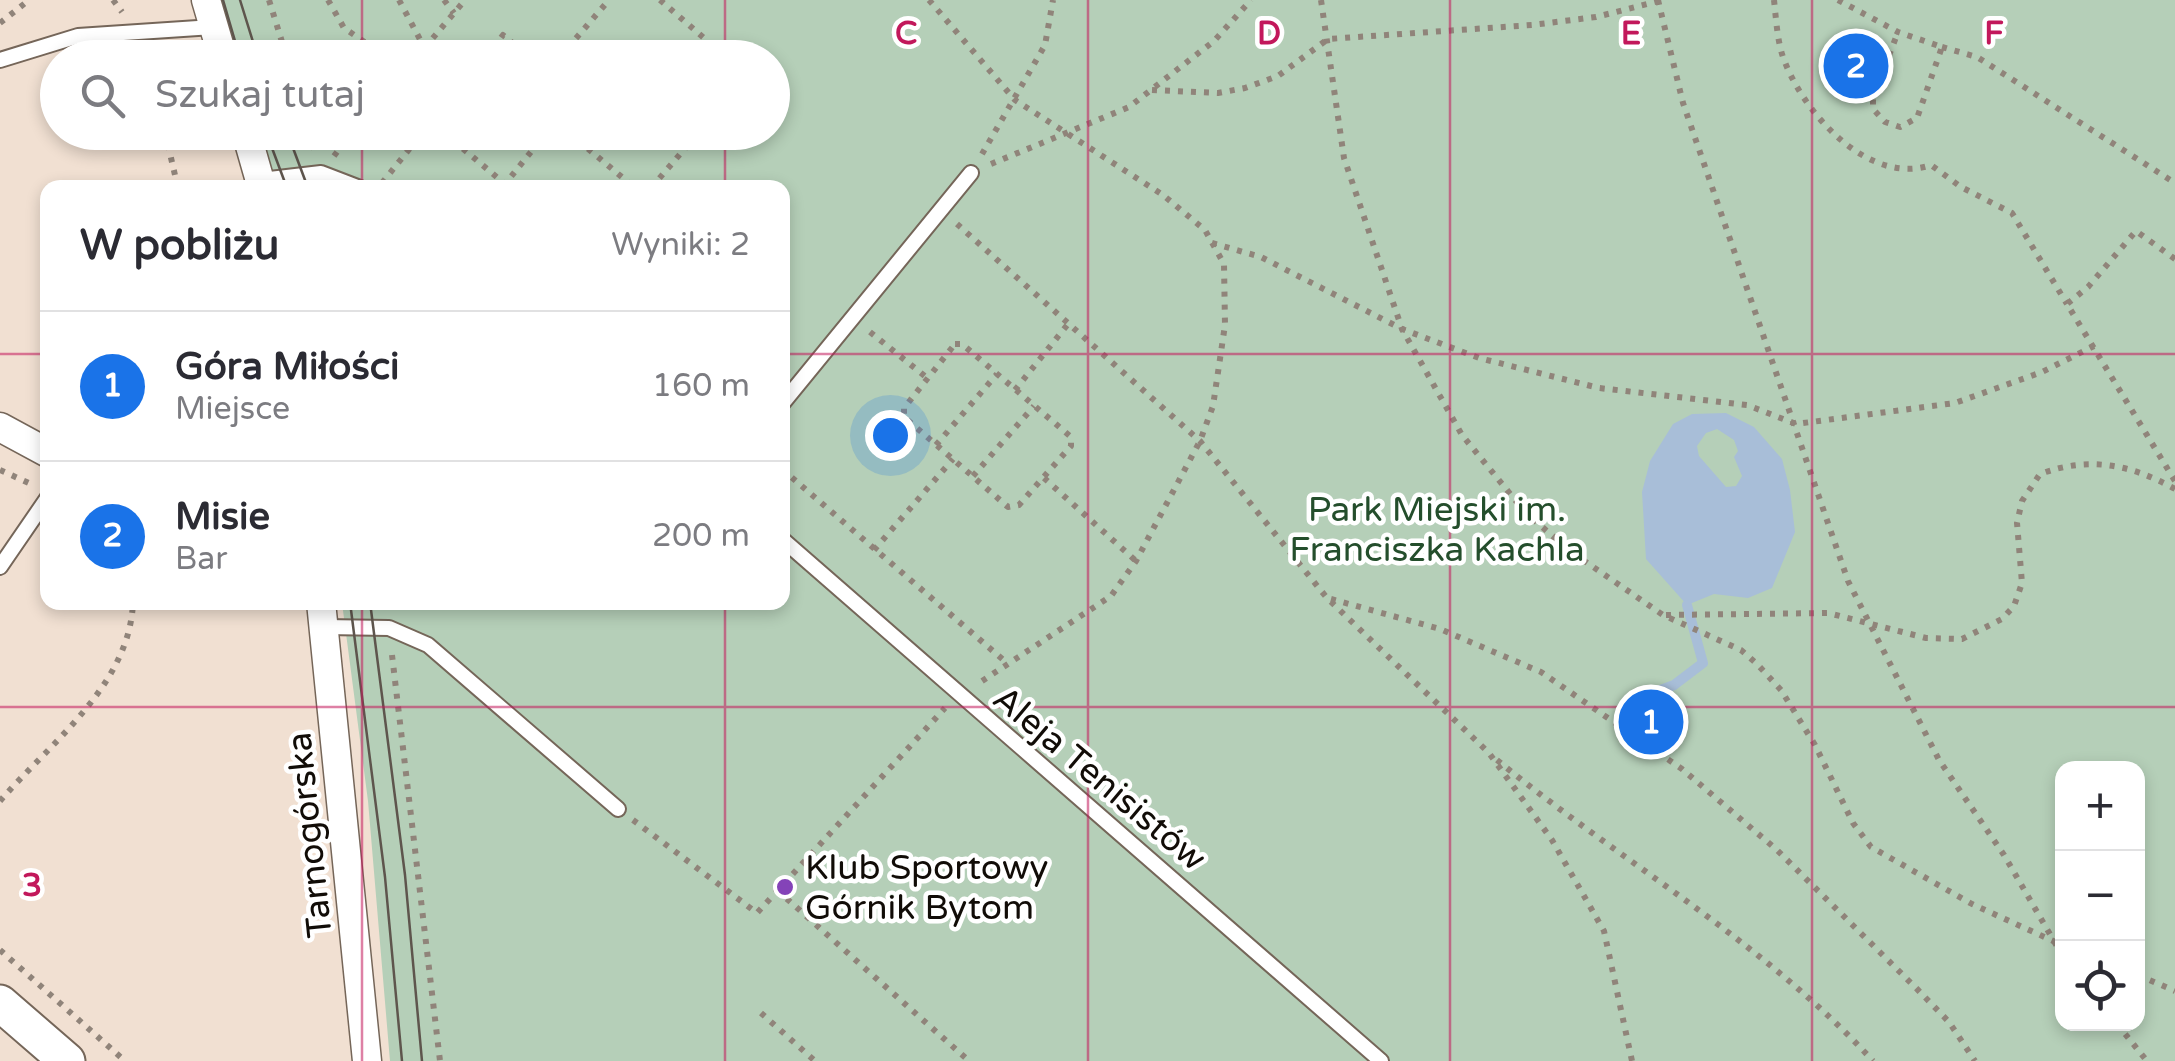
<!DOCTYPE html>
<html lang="pl">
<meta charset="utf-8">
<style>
body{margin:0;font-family:"Varela Round",sans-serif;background:#f2f2f3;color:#2b2b33}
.controls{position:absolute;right:30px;bottom:30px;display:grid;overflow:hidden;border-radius:20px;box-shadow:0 5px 15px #0003}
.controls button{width:90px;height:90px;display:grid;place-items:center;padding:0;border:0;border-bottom:2px solid #e1e1e2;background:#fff;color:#2b2b33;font:50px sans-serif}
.you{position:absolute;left:890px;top:435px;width:35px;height:35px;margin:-25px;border:8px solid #fff;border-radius:50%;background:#1a73e8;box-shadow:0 0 0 15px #1a73e833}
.badge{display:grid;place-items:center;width:65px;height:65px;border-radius:50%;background:#1a73e8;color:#fff;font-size:32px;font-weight:700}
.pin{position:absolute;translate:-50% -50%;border:5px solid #fff;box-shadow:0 2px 10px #0006}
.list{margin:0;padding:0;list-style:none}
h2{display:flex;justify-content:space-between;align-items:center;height:130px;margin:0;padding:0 40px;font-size:42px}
h2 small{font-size:32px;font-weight:400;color:#7c7c81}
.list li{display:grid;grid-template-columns:65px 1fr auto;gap:30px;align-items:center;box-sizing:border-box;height:150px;padding:0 40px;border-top:2px solid #e1e1e2}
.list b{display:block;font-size:38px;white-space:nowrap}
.list p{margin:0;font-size:32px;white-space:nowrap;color:#7c7c81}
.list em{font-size:32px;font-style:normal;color:#7c7c81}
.icon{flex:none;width:55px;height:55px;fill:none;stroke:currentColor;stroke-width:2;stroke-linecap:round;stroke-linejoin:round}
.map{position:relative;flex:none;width:2175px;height:1061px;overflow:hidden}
.search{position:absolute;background:#fff;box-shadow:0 5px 15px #0003;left:40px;top:40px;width:750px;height:110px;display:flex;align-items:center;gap:25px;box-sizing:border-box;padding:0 35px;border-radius:55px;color:#7c7c81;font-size:38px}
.panel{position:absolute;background:#fff;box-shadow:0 5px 15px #0003;left:40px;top:180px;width:750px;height:430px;border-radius:20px}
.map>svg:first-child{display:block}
</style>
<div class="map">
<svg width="2175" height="1061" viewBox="0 0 2175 1061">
<rect width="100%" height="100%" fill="#f1e0d2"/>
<path fill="#b5cfb8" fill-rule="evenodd" d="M215,0h1960v1061h-1785l-22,-260 -26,-198 440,-1v-414l-506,-1 -21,-54 517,-1v-74l-543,-1zM2062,768h76v256h-76z"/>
<path fill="#a8bed8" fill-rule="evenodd" d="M1726,413l28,14 28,32 8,31 5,42 -23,56 -24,10 -34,-4 -27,11 -41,-46 -4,-67 8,-31 23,-37 19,-10zM1717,429l17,11 4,11 -4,6 8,19 -6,10 -10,1 -27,-31 -2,-10 9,-13z"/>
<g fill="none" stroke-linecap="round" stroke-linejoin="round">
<polyline stroke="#a8bed8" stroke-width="10" points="1631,701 1674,685 1703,663 1687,605"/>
<g stroke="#756659" stroke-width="18">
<g id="service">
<polyline points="0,60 78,36 213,27"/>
<polyline points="261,180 321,173 360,188"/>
<polyline points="782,404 971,173"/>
<polyline points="782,539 1381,1061"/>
<polyline points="0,567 48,497"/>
<polyline points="325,627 389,628 428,645 618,809"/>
</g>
</g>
<g stroke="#756659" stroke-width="31">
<g id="minor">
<polyline points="206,0 223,58"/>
<polyline points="246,132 262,188"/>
<polyline points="0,427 48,453"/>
<polyline points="321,602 367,1061"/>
</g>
</g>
<g stroke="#756659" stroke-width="39">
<polyline id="tertiary" points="0,1003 67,1061"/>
</g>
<g stroke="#90847a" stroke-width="6" stroke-dasharray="5 8" stroke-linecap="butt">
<polyline points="113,0 122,12"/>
<polyline points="269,0 287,58"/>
<polyline points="328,0 344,28 388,58"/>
<polyline points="399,0 423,45"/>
<polyline points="444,0 454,13"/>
<polyline points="660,0 727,58"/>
<polyline points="929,0 1015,100 1163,195 1205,230 1224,264 1225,325 1213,406 1200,441 1136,561 1111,596 979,683"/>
<polyline points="1321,0 1344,158 1402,329 1462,435 1525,512 1570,551 1663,615 1741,650 1757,664 1781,690 1815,745 1853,823 1871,847 1972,904 2062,945"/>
<polyline points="1658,0 1683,103 1848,581 1939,760 2004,855 2062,955"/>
<path d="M1774,0c2,18 3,37 8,54 18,56 86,133 149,111l30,22 51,26 55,91"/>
<polyline points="1838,0 1898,32 1942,47 1917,118 1900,127 1885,122 1873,109 1873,97 1898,32"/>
<polyline points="0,23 29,0"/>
<polyline points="1942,47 1977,57 2175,183"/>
<polyline points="416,58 465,0"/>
<polyline points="485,58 503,35 530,58"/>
<polyline points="559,58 609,0"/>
<polyline points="1152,90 1218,93 1245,88 1278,76 1328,39 1532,25 1596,17 1659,1"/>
<polyline points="165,132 178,188"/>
<polyline points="309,132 315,153"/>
<polyline points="443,132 505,184 547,132"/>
<polyline points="568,132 635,188"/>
<polyline points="982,154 1045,45 1053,0"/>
<polyline points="334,156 352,132"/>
<polyline points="991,164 1129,107 1214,41 1251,0"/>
<polyline points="382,183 423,132"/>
<polyline points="651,188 699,132"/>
<polyline points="957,224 1200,441 1327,598 1489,753 1552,840 1604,931 1632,1061"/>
<polyline points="1212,243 1261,257 1402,329 1479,358 1599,388 1747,405 1796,424 1955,403 2042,372 2094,346"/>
<polyline points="2175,259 2136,231 2088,287 2067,304 2175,481"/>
<polyline points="870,332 926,377"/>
<polygon points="955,344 962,344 1071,437 1071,446 1019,505 1008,507 904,417 904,408"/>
<polyline points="1015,390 1068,324"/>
<polyline points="936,445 997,374"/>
<polyline points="782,469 1008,664"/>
<polyline points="0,470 31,484"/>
<polyline points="973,476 1034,406"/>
<polyline points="1044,478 1136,561"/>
<polyline points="874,550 953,459"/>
<polyline points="1331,599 1440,629 1541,672 1682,769 1777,850 1918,990 1949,1022 1975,1061"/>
<path d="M1666,615l162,-2 98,25 36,1 40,-20 12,-13 8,-23 -5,-60 5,-22 18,-27c49,-18 90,-10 135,15"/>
<polyline points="392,655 440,1061"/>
<path d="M1497,760c124,102 267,182 376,301"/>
<path d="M0,801c50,-58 130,-116 133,-199"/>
<polyline points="633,820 757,913 945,708"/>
<polyline points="777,890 969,1061"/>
<polyline points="0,950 125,1061"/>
<polyline points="2138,975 2175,991"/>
<polyline points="761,1013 815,1061"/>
<polyline points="2117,1024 2147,1061"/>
</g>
<use href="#service" stroke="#fff" stroke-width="14"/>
<use href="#minor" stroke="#fff" stroke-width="28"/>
<use href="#tertiary" stroke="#fff" stroke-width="35"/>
<g stroke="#5e554d" stroke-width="2.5">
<polyline points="223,0 240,58"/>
<polyline points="240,0 258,58"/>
<polyline points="266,132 287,188"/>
<polyline points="287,132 308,188"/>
<polyline points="350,602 385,877 402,1061"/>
<polyline points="370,602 405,875 422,1061"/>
</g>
</g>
<path fill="none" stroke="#c2185b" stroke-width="2.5" stroke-opacity="0.55" d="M362,0v58M725,0v58M1088,0v1061M1450,0v1061M1812,0v1061M362,132v56M725,132v56M0,354h48M782,354h1393M362,602v459M725,602v459M0,707h2175"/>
<circle fill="#8443b8" stroke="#fff" stroke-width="4" cx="785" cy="887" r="10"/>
<g text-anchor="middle" stroke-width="9" stroke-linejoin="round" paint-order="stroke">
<g font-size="35" fill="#244e2c" stroke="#fff">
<text x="1437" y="521">Park Miejski im.<tspan x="1437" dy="40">Franciszka Kachla</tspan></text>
</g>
<g font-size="35" fill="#110c07" stroke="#fff">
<text transform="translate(1100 778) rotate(40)" y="12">Aleja Tenisistów</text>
<text transform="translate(309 835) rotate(-96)" y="12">Tarnogórska</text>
</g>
<g font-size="35" fill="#110c07" stroke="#fff" text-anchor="start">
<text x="805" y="879">Klub Sportowy<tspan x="805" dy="40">Górnik Bytom</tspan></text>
</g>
</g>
<g font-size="32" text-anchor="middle" font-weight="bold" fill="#c2185b" stroke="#fff" stroke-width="9" stroke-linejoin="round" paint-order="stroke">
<text x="906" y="44">C</text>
<text x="1269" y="44">D</text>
<text x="1631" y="44">E</text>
<text x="1994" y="44">F</text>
<text x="32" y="896">3</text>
</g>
</svg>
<div class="controls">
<button>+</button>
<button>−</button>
<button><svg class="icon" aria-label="locate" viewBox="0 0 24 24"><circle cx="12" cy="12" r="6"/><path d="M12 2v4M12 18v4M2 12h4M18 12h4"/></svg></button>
</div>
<div class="you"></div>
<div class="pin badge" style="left:1651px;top:722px">1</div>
<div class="pin badge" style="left:1856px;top:66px">2</div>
<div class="search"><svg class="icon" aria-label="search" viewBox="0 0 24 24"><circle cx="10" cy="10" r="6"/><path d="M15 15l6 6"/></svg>Szukaj tutaj</div>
<section class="panel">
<h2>W pobliżu<small>Wyniki: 2</small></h2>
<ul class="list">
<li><span class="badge">1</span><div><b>Góra Miłości</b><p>Miejsce</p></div><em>160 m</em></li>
<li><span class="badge">2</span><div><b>Misie</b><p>Bar</p></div><em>200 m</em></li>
</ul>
</section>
</div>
